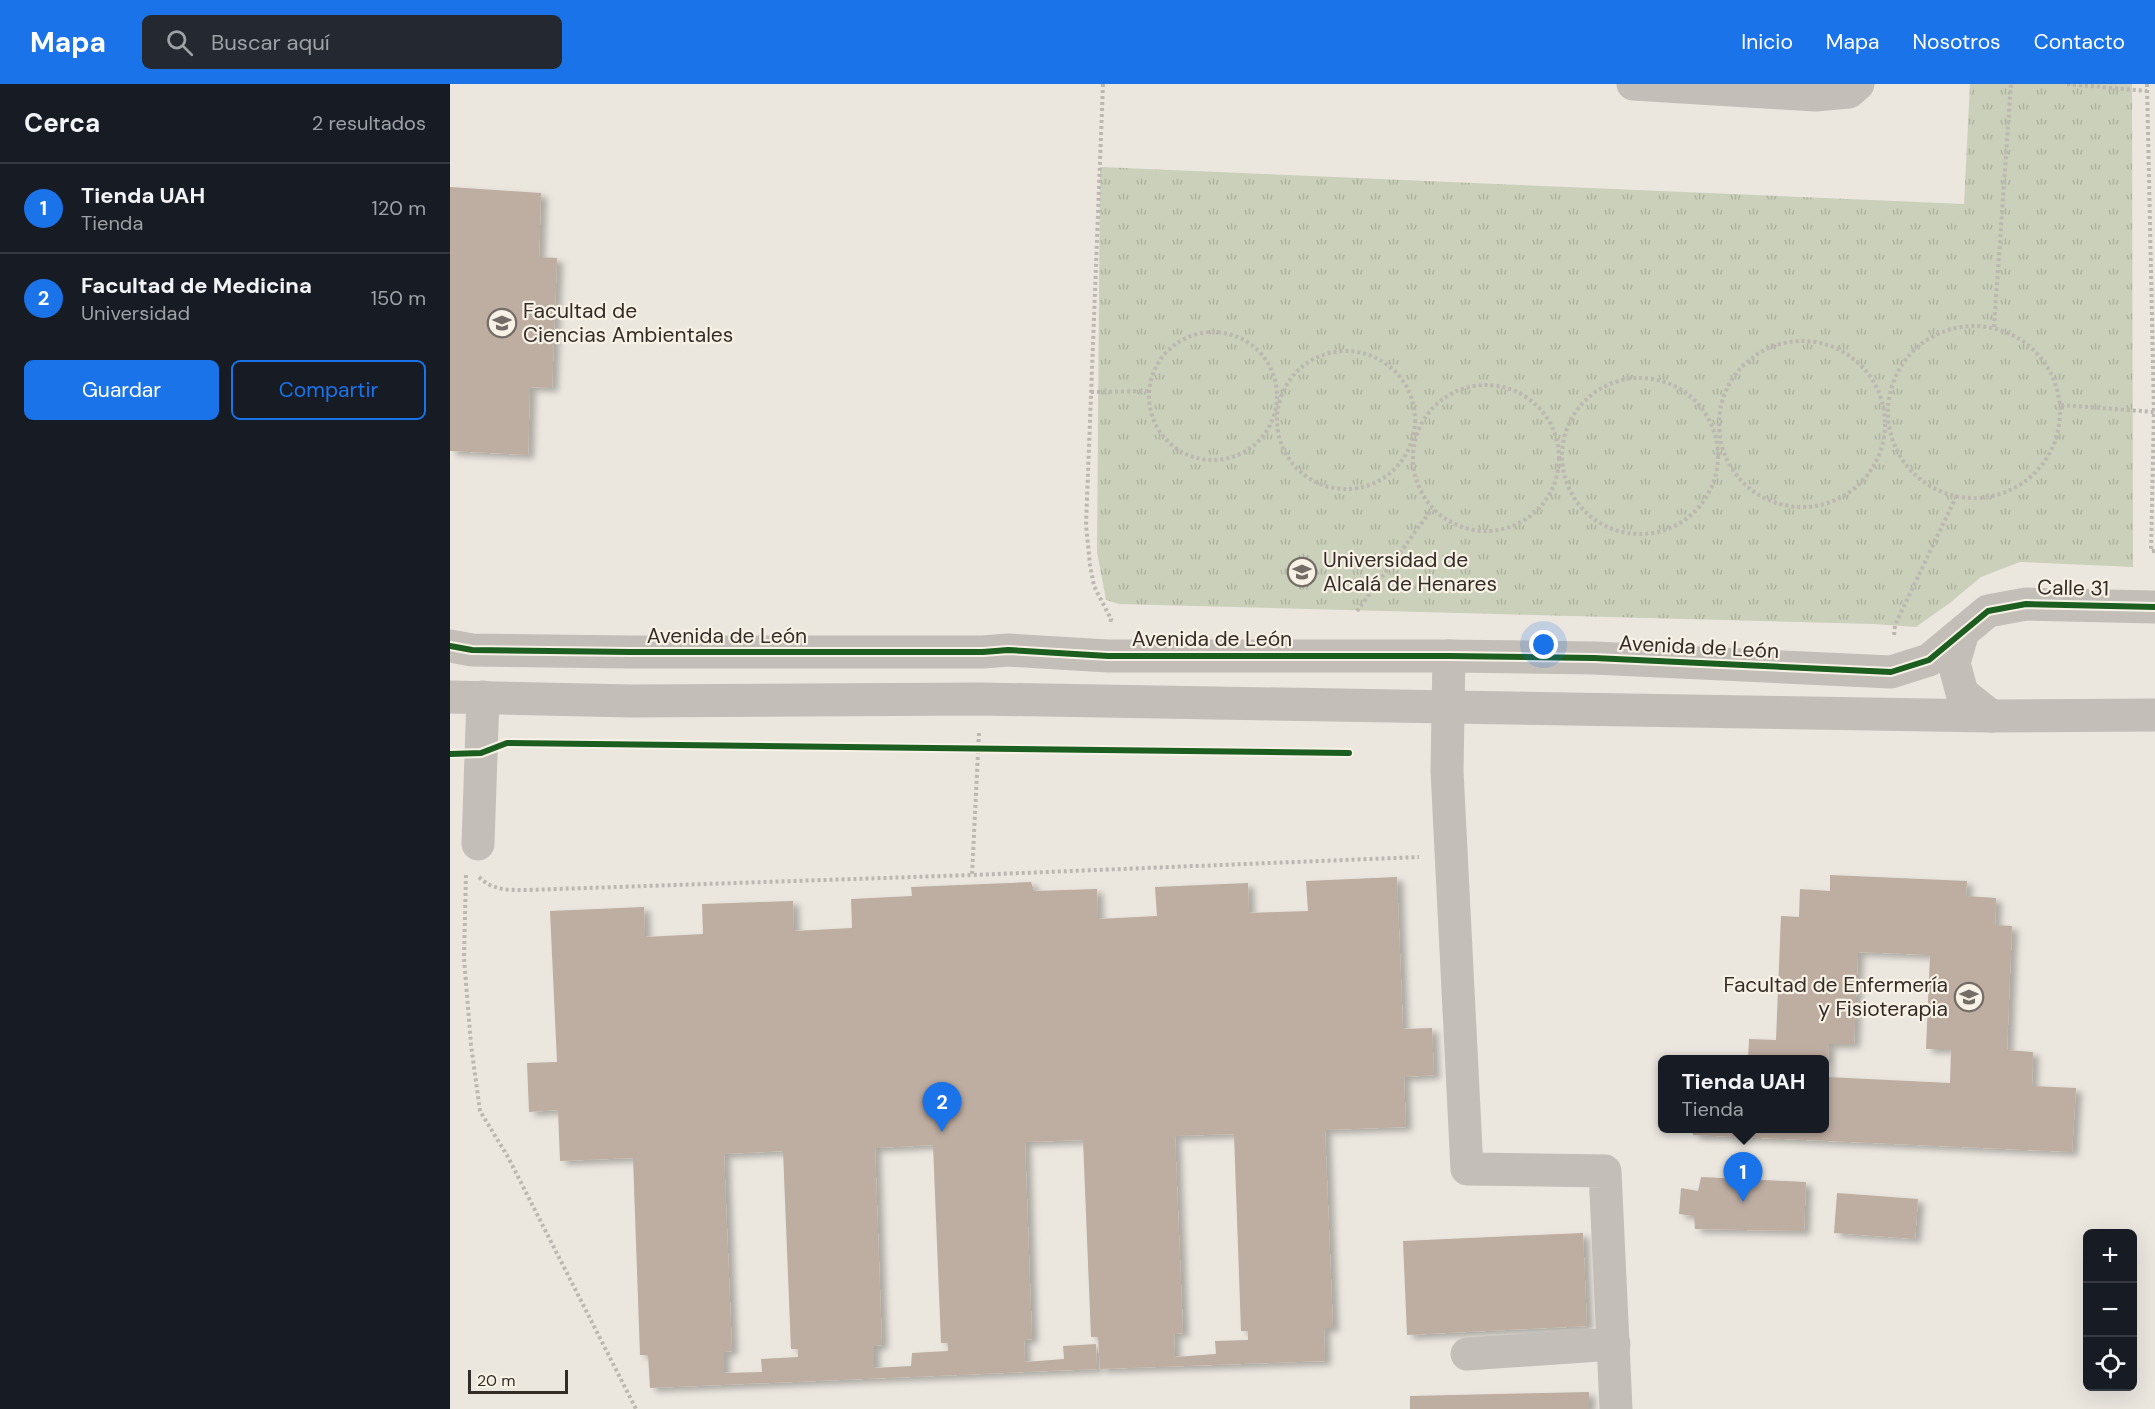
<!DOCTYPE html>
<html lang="es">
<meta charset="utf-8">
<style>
body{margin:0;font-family:"DM Sans",sans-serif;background:#242831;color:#f1f3f6}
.controls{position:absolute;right:18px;bottom:18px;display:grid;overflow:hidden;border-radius:9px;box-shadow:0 6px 24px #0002}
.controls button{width:54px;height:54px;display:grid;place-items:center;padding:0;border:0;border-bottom:2px solid #363941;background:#171b24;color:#f1f3f6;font:30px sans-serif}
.scale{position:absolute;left:18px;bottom:15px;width:100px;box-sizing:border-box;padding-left:6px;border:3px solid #342c27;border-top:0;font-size:16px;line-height:21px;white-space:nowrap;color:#342c27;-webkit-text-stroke:4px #f8f1e6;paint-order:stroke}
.you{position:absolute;left:1094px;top:561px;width:21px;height:21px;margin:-15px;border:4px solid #fff;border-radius:50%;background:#1a73e8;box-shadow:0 0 0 9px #1a73e833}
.badge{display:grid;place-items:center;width:39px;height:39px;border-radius:50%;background:#1a73e8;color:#fff;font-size:20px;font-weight:700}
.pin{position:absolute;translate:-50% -50px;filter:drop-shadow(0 2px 3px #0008)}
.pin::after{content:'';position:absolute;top:32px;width:21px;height:18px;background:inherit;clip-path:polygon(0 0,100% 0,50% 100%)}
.popup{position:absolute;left:1208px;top:971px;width:171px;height:78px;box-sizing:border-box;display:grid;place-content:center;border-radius:9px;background:#171b24;filter:drop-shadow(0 2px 4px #0005);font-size:20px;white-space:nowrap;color:#9ea1a6}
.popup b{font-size:22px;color:#f1f3f6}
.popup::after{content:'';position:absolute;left:50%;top:100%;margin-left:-12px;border:12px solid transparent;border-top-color:#171b24}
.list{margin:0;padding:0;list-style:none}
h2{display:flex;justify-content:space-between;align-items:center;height:78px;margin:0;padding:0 24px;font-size:26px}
h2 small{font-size:20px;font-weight:400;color:#9ea1a6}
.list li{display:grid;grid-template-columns:39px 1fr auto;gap:18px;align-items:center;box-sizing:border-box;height:90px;padding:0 24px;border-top:2px solid #363941}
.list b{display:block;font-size:22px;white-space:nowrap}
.list p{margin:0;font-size:20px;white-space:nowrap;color:#9ea1a6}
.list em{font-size:20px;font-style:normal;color:#9ea1a6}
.actions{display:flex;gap:12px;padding:18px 24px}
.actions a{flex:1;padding:14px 0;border:2px solid #1a73e8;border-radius:9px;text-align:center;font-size:21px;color:#1a73e8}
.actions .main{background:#1a73e8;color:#fff}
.icon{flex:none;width:33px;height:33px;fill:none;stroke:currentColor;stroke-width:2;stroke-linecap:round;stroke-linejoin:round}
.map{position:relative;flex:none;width:1705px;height:1325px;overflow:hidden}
header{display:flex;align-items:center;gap:36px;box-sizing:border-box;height:84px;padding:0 30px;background:#1a73e8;color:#fff}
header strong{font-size:28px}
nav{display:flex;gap:33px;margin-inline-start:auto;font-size:21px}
.search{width:420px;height:54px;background:#242831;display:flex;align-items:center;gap:15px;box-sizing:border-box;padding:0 21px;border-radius:9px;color:#9ea1a6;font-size:22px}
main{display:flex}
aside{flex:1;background:#171b24}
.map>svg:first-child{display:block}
</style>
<header>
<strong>Mapa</strong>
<div class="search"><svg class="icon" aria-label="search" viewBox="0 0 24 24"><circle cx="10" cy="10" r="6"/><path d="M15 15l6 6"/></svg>Buscar aquí</div>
<nav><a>Inicio</a><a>Mapa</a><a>Nosotros</a><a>Contacto</a></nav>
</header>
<main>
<aside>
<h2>Cerca<small>2 resultados</small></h2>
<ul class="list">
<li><span class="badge">1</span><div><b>Tienda UAH</b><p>Tienda</p></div><em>120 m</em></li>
<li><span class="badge">2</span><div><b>Facultad de Medicina</b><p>Universidad</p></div><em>150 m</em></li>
</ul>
<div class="actions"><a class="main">Guardar</a><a>Compartir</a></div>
</aside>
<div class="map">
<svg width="1705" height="1325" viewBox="0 0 1705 1325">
<defs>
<pattern id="park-tufts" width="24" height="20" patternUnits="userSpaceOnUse" patternTransform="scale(1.5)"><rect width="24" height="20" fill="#cad0ba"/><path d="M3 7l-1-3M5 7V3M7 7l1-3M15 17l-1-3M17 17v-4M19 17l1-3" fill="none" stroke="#aeb3a0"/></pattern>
<filter id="shadow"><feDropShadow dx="6" dy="4" stdDeviation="3" flood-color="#0004"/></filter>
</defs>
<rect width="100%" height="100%" fill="#ebe7df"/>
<polygon fill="url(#park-tufts)" points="1520,0 1682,0 1683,483 1570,478 1531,493 1501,518 1466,543 1423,540 669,520 656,516 647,468 650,83 1514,120"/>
<g fill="#beada1" fill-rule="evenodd" filter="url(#shadow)">
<polygon points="0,103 91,109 89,173 107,174 102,304 80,303 78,371 0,367"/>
<path d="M1380,791l137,6 -1,15 30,2 -1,27 17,1 -5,124 26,2 -1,34 44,2 -4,64 -379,-17v-7h131v-68h-76l1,-21 27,1 5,-124 18,1 1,-28 30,2zM1408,868l72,3 -4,94h25l-1,34 -123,-6 2,-33h25z"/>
<path d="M947,793l6,152 29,-1 2,47 -30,2 2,50 -81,3 8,198h-9l1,33 -225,8 -2,-32h-7l-8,-197 -58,2 7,197 -8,1 1,22 39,-3 -1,-13 33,-2 1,25 -447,19 -2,-33h-8l-7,-197 -73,3 -2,-51 -29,2 -2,-49 30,-1 -7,-151 94,-4 1,30 58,-3 -1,-30 91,-3 1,30 58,-3 -1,-29 61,-3 -1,-9 120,-5 3,9 63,-2 1,30 59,-3 -2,-29 93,-4 1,30 59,-2 -2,-30zM784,1050l7,197h7v9l-33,1 1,13 -41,3 -1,-23 9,-1 -8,-197zM483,1061l8,198h7v8l-36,2 -1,13 -37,2v-22l8,-1 -7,-197zM333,1067l8,198h7v8l-37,2 1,13 -38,1v-21l8,-1 -8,-197z"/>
<polygon points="1251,1093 1356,1098 1354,1147 1245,1145 1244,1132 1229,1130 1231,1104 1248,1107"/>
<polygon points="1387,1109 1468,1115 1465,1155 1384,1149"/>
<polygon points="1133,1149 1137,1242 957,1251 953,1157"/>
<polygon points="1139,1308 1139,1325 960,1325 960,1312"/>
</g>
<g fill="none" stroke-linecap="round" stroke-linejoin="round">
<g stroke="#bcb7b1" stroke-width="4" stroke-dasharray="3 3" stroke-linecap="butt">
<polyline points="653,0 636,441 640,481 644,502 661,535 660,540"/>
<polyline points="1617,0 1697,7"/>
<polyline points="1697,0 1704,328 1701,467 1705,467"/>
<circle cx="1524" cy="328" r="86"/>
<polyline points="1544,243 1561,0"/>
<circle cx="763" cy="312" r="64"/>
<circle cx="1352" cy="340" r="83"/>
<circle cx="896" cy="336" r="69"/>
<circle cx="1190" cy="372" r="78"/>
<circle cx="1036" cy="374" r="73"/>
<polyline points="641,308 699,307"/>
<polyline points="1611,321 1704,328"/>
<polyline points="907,527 982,425"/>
<polyline points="1444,551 1445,541 1506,413"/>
<polyline points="529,649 522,791 969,773"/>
<polyline points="16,791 14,874 21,961 30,1027 58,1073 186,1325"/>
<path d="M29,793c14,14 30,13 48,13l445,-15"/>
</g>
<g stroke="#c3beb8" stroke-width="33">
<polyline points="1183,0 1365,11 1399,8 1408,0"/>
<polyline points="1513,548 1504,579 1512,609 1541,632"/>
<polyline points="0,562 22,566 180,568 533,568 558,566 658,572 999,572 1144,574 1441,588 1479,576 1538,527 1576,520 1705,523"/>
<polyline points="999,572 997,687 1017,1085 1155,1087 1166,1325"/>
<polyline points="0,613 181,617 530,615 1541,632 1705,631"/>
<polyline points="28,760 33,613"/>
<polyline points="1017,1270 1164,1260"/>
</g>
<g stroke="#f8f1e6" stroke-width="10">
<g id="cycleway">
<polyline points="0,562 22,566 180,568 533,568 558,566 658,572 999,572 1144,574 1441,588 1479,576 1538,527 1576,520 1705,523"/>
<polyline points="0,670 31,669 57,659 899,669"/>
</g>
</g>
<use href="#cycleway" stroke="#1b5e20" stroke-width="6"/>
</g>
<defs>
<g id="university-ring" transform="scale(1.5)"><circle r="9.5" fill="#f8f1e6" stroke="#746d67" stroke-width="1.5"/><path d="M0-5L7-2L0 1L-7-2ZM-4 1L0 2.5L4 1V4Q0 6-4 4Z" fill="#746d67"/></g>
</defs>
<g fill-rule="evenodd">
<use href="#university-ring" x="52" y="239"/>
<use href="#university-ring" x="852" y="488"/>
<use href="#university-ring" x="1519" y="913"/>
</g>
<g text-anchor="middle" stroke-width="4.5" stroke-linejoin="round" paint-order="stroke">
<g font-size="21" fill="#342c27" stroke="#f8f1e6" text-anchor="start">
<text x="73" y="234">Facultad de<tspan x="73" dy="24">Ciencias Ambientales</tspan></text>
<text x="873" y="483">Universidad de<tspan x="873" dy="24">Alcalá de Henares</tspan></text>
<text x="1498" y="908" text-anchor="end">Facultad de Enfermería<tspan x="1498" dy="24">y Fisioterapia</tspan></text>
</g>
<g font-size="21" fill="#342c27" stroke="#f8f1e6">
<text transform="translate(1623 504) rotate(1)" y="7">Calle 31</text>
<text x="277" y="559">Avenida de León</text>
<text x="762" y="562">Avenida de León</text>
<text transform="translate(1249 563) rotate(3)" y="7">Avenida de León</text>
</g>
</g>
</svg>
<div class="controls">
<button>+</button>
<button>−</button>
<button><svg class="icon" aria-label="locate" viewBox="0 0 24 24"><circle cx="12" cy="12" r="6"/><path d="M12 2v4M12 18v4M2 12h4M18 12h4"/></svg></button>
</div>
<div class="scale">20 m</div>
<div class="you"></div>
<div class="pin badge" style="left:1293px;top:1118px">1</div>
<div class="popup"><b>Tienda UAH</b>Tienda</div>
<div class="pin badge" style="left:492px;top:1048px">2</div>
</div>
</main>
